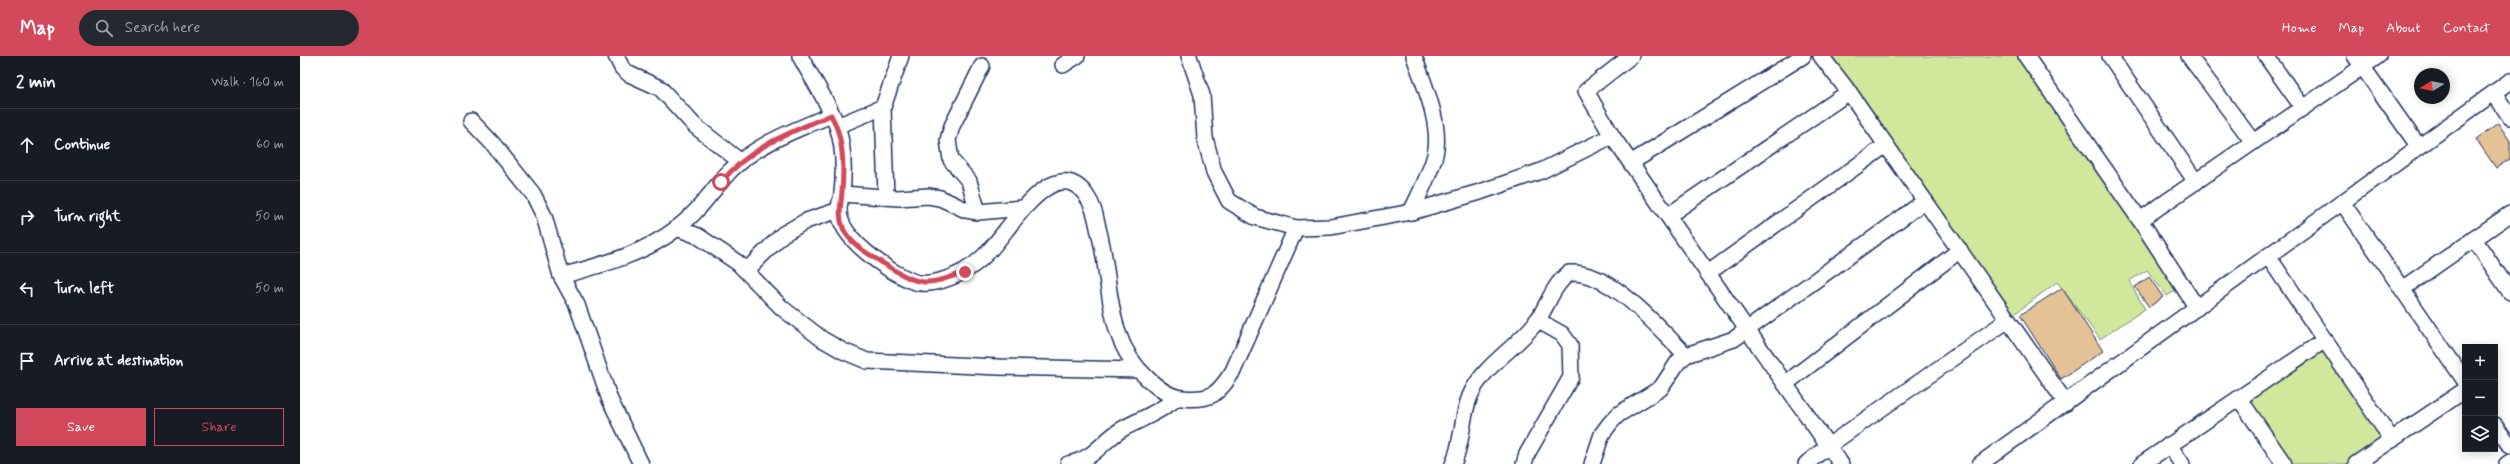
<!DOCTYPE html>
<meta charset="utf-8">
<style>
body{margin:0;font-family:Mynerve,sans-serif;background:#242831;color:#f1f3f6}
.controls{position:absolute;right:12px;bottom:12px;display:grid;overflow:hidden;border-radius:0px;box-shadow:0 2px 10px #0003}
.controls button{width:36px;height:36px;display:grid;place-items:center;padding:0;border:0;border-bottom:1px solid #363941;background:#171b24;color:#f1f3f6;font:20px sans-serif}
.compass{position:absolute;left:2114px;top:12px;width:36px;height:36px;border-radius:50%;background:#171b24;box-shadow:0 2px 10px #0003;rotate:260deg}
.stop{position:absolute;width:12px;height:12px;margin:-9px;border:3px solid #d1495b;border-radius:50%;background:#fff}
.stop.end{background:#d1495b;border-color:#fff;box-shadow:0 1px 4px #0008}
.list{margin:0;padding:0;list-style:none}
h2{display:flex;justify-content:space-between;align-items:center;height:52px;margin:0;padding:0 16px;font-size:17px}
h2 small{font-size:13px;font-weight:400;color:#9ea1a6}
.list li{display:grid;grid-template-columns:26px 1fr auto;gap:12px;align-items:center;box-sizing:border-box;height:72px;padding:0 16px;border-top:1px solid #363941}
.list b{display:block;font-size:15px;white-space:nowrap}
.list em{font-size:13px;font-style:normal;color:#9ea1a6}
.actions{display:flex;gap:8px;padding:12px 16px}
.actions a{flex:1;padding:9px 0;border:1px solid #d1495b;border-radius:0px;text-align:center;font-size:14px;color:#d1495b}
.actions .main{background:#d1495b;color:#fff}
.icon{flex:none;width:22px;height:22px;fill:none;stroke:currentColor;stroke-width:2;stroke-linecap:round;stroke-linejoin:round}
.map{position:relative;flex:none;width:2210px;height:408px;overflow:hidden}
header{display:flex;align-items:center;gap:24px;box-sizing:border-box;height:56px;padding:0 20px;background:#d1495b;color:#fff}
header strong{font-size:19px}
nav{display:flex;gap:22px;margin-inline-start:auto;font-size:14px}
.search{width:280px;height:36px;background:#242831;display:flex;align-items:center;gap:10px;box-sizing:border-box;padding:0 14px;border-radius:22px;color:#9ea1a6;font-size:15px}
main{display:flex}
aside{flex:1;background:#171b24}
.map>svg:first-child{display:block}
</style>
<header>
<strong>Map</strong>
<div class="search"><svg class="icon" aria-label="search" viewBox="0 0 24 24"><circle cx="10" cy="10" r="6"/><path d="M15 15l6 6"/></svg>Search here</div>
<nav><a>Home</a><a>Map</a><a>About</a><a>Contact</a></nav>
</header>
<main>
<aside>
<h2>2 min<small>Walk · 160 m</small></h2>
<ul class="list">
<li><svg class="icon" aria-label="ahead" viewBox="0 0 24 24"><path d="M12 20V5M6 11l6-6 6 6"/></svg><div><b>Continue</b></div><em>60 m</em></li>
<li><svg class="icon" aria-label="right" viewBox="0 0 24 24"><path d="M7 20v-9h11M14 6l5 5-5 5"/></svg><div><b>Turn right</b></div><em>50 m</em></li>
<li><svg class="icon" aria-label="left" viewBox="0 0 24 24"><path d="M17 20v-9H6M10 6l-5 5 5 5"/></svg><div><b>Turn left</b></div><em>50 m</em></li>
<li><svg class="icon" aria-label="arrive" viewBox="0 0 24 24"><path d="M6 21V4h12l-3 4 3 4H6"/></svg><div><b>Arrive at destination</b></div></li>
</ul>
<div class="actions"><a class="main">Save</a><a>Share</a></div>
</aside>
<div class="map">
<svg width="2210" height="408" viewBox="0 0 2210 408">
<rect width="100%" height="100%" fill="#fff"/>
<filter id="ink" filterUnits="userSpaceOnUse"><feTurbulence type="fractalNoise" baseFrequency=".025" numOctaves="2"/><feDisplacementMap in="SourceGraphic" scale="8" xChannelSelector="R" yChannelSelector="G"/><feConvolveMatrix kernelMatrix="1 2 1 2 8 2 1 2 1" color-interpolation-filters="sRGB"/></filter>
<g filter="url(#ink)">
<g fill="#d0e79c" stroke="#768b7d">
<polygon points="1526,0 1722,0 1881,231 1867,240 1847,214 1829,225 1845,253 1800,283 1757,226 1713,259"/>
<polygon points="2022,293 2084,381 2046,408 1990,408 1948,346"/>
</g>
<g fill="#e5c196" stroke="#1b2f5e">
<polygon points="2198,67 2210,85 2210,103 2196,112 2176,83"/>
<polygon points="1849,221 1863,241 1849,251 1835,231"/>
<polygon points="1762,232 1803,295 1761,323 1720,259"/>
</g>
<g fill="none" stroke-linecap="round" stroke-linejoin="round">
<g stroke="#1b2f5e" stroke-width="18">
<g id="minor">
<polyline points="316,0 322,12 329,18 360,32 395,70 441,106"/>
<path d="M500,0c11,21 30,49 37,70 7,20 7,47 5,68 -1,5 -3,10 -3,15 -1,29 49,62 73,72 10,4 19,2 28,0 18,-5 31,-12 44,-25 23,-20 68,-107 102,-61 8,11 10,24 13,37 14,54 5,107 49,147 10,9 21,18 34,19 30,3 36,-4 51,-27l63,-143"/>
<polyline points="889,0 902,39 905,82 914,116 929,145 955,161 996,172 1031,171 1111,156 1180,136 1241,115 1312,80"/>
<polyline points="1331,0 1286,35 1312,80 1541,408"/>
<polyline points="1521,0 1549,36 1766,347"/>
<polyline points="1726,0 1840,164"/>
<polyline points="1810,0 1896,126"/>
<polyline points="1889,0 1953,86"/>
<polyline points="1966,0 2003,52"/>
<polyline points="2055,0 2119,91"/>
<polyline points="763,9 777,0"/>
<polyline points="2194,37 2210,61"/>
<polyline points="171,65 193,88 233,138 244,160 261,220 277,249 310,344 341,408"/>
<polyline points="537,70 583,51"/>
<polyline points="1332,106 1503,0"/>
<polyline points="542,138 598,142 628,140 640,142 666,154 678,156 723,152"/>
<polyline points="586,141 583,51 601,0"/>
<polyline points="2042,146 2102,233 2174,183"/>
<polyline points="678,156 669,125 651,104 648,84 652,70 682,10"/>
<path d="M1111,156c9,-19 19,-38 24,-57 7,-31 -11,-70 -21,-99"/>
<polyline points="2210,158 2174,183 2210,236"/>
<polyline points="1369,159 1549,36"/>
<polyline points="377,172 398,180 438,207 482,252 522,283 543,295 567,305 698,311 838,314"/>
<polyline points="1968,200 2092,384"/>
<polyline points="447,214 483,178 506,165 539,154"/>
<polyline points="1408,217 1586,89"/>
<path d="M261,220c40,-11 81,-21 115,-47 22,-16 36,-39 54,-58 28,-28 66,-41 101,-56"/>
<polyline points="2102,233 2165,325"/>
<polyline points="1897,252 1840,164 2078,0"/>
<polyline points="1485,328 1660,194"/>
<polyline points="1939,342 1984,408"/>
<polyline points="2195,369 2210,390"/>
<polyline points="1869,389 1882,408"/>
<path d="M768,408c28,-5 34,-24 56,-36 19,-10 36,-16 53,-30"/>
<path d="M1153,408c10,-21 8,-46 17,-68 13,-31 47,-48 67,-75 11,-16 16,-36 32,-48 42,-3 88,54 117,82"/>
<polyline points="1224,408 1227,398 1271,321 1270,289 1262,278 1237,264"/>
<polyline points="1292,408 1302,378 1311,366 1319,358 1361,332 1378,306 1386,299 1434,283 1625,145"/>
<polyline points="1506,408 1528,390 1708,264"/>
<polyline points="1680,408 2210,25"/>
<polyline points="1842,408 2025,284"/>
<polyline points="2056,408 2165,334"/>
<polyline points="2207,408 2210,406"/>
</g>
</g>
<use href="#minor" stroke="#fff" stroke-width="15"/>
</g>
</g>
<g fill="none" stroke-linecap="round" stroke-linejoin="round" filter="url(#ink)">
<path stroke="#d1495b" stroke-width="5" d="M421,126c31,-36 68,-49 110,-67 13,23 13,51 11,77 -1,13 -4,23 1,36 6,16 29,28 43,37 35,22 40,21 79,7"/>
</g>
</svg>
<div class="controls">
<button>+</button>
<button>−</button>
<button><svg class="icon" aria-label="layers" viewBox="0 0 24 24"><path d="M12 4l9 5-9 5-9-5zM3 14l9 5 9-5"/></svg></button>
</div>
<svg class="compass" viewBox="-18 -18 36 36"><path d="M0-13l5 13h-10z" fill="#e53935"/><path d="M0 13l5-13h-10z" fill="#9ea1a6"/></svg>
<div class="stop" style="left:421px;top:126px"></div>
<div class="stop end" style="left:665px;top:216px"></div>
</div>
</main>
